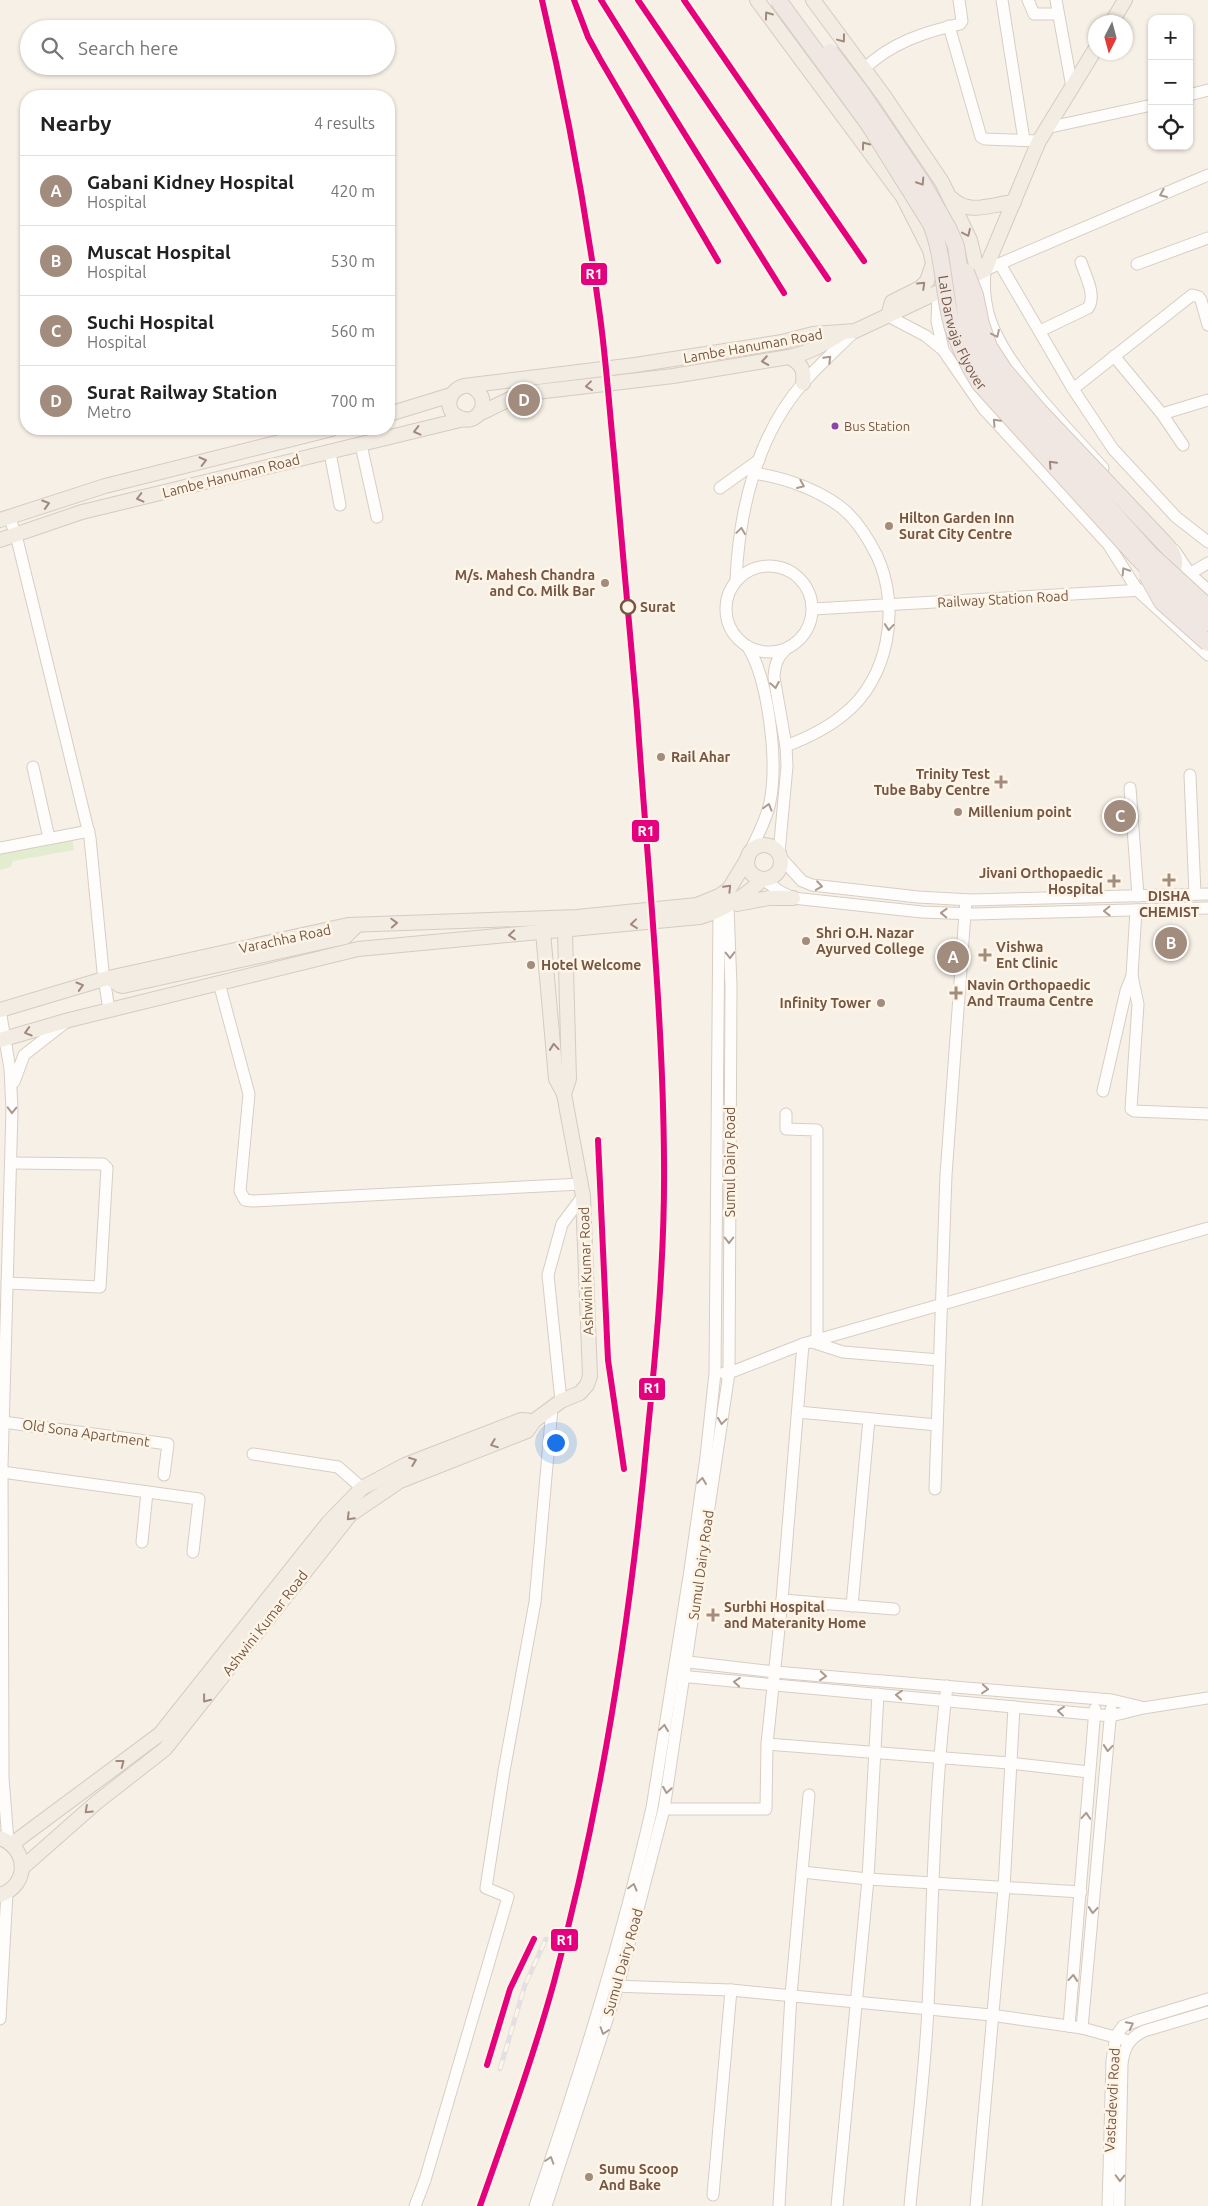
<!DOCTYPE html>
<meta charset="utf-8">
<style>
body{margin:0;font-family:Ubuntu,sans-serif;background:#f6f6f6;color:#222}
.controls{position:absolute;right:15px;top:15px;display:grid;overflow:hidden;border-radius:10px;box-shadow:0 1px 4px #0004}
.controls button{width:45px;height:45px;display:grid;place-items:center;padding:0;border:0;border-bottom:1px solid #e0e0e0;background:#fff;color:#222;font:25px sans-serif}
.compass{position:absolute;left:1088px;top:15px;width:45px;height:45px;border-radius:50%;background:#fff;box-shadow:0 1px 4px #0004;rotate:186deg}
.you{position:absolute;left:555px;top:1442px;width:18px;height:18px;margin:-12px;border:4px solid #fff;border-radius:50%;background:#1a73e8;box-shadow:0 0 0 8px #1a73e833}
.badge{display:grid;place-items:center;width:32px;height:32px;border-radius:50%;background:#a28c7d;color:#fff;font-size:16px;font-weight:700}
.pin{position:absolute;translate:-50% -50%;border:2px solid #fff;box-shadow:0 1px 5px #0006}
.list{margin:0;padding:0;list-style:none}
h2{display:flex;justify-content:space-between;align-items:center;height:65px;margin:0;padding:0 20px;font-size:21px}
h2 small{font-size:16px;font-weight:400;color:#767676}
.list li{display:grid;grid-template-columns:32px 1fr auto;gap:15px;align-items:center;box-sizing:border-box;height:70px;padding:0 20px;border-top:1px solid #e0e0e0}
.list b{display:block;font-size:19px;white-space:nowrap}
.list p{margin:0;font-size:16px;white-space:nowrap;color:#767676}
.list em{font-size:16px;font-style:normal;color:#767676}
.icon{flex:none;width:28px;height:28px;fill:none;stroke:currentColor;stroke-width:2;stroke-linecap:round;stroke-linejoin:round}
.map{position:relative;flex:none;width:1208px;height:2206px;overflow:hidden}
.search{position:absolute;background:#fff;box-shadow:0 1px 4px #0004;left:20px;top:20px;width:375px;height:55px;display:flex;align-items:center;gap:12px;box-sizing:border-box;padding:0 18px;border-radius:28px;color:#767676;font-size:19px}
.panel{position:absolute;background:#fff;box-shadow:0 1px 4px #0004;left:20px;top:90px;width:375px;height:345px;border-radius:20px}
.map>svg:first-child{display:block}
</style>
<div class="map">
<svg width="1208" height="2206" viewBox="0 0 1208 2206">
<rect width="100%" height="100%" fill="#f7f0e6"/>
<polygon fill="#e2edcf" points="72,839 74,850 13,861 11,867 0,870 0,852"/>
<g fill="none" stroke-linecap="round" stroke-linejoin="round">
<g stroke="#d8cdc4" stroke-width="13">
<g id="minor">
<polyline points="1002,0 1024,140"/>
<polyline points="1028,0 1034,14 1058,14"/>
<polyline points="1056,0 1072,87"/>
<polyline points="949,26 981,137 985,139 1039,141"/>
<path d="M864,69c27,-26 60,-37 96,-45l2,-3 -3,-21"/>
<polyline points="1189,95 1208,90"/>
<polyline points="1046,128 1152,105"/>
<polyline points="1000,264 1073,389 1113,449 1176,517 1208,542"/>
<polyline points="1137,264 1208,238"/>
<polyline points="938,293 937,321 943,350"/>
<polyline points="888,316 926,336 943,350 983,408 1108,544 1138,591 1208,655"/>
<path d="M1040,331l48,-23c9,-12 -3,-33 -7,-46"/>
<polyline points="1114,356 1162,414 1183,445"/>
<polyline points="1073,389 1192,295 1199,297 1201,300 1208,325"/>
<polyline points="1162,414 1208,400"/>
<polyline points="361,445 377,517"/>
<polyline points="330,453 340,505"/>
<path d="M1103,468c-36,-41 -106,-108 -116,-160 -3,-13 -3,-25 -2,-38l223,-95"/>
<path d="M754,473c31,5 58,14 84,32 17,12 30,33 39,51 24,51 12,124 -34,159 -17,14 -36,23 -57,31"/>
<polyline points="720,488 759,460"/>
<polyline points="9,517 16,535 90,838 103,971 109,1010"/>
<polyline points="1174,550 1191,575 1208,590"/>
<circle cx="769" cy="609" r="43"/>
<polyline points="1184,577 1208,563"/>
<path d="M736,580c3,-70 21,-145 68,-198 16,-18 34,-34 51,-51"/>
<polyline points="813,609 1143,590"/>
<path d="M748,647c21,34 30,116 22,155 -3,17 -13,34 -20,50"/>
<polyline points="33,767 49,838"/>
<polyline points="1190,775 1195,894"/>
<polyline points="1130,788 1138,896"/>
<polyline points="0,848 89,831"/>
<path d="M779,853l8,-87 -1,-20 -12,-69c1,-13 3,-19 12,-28"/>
<polyline points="781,858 802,881 812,885 918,897 971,900 1208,894"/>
<polyline points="763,879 779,891 793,898 922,912 974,914 1208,908"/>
<polyline points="1136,910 1132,976 1138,1004 1131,1109 1134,1111 1208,1114"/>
<polyline points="219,983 249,1094 240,1191 245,1200 252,1201 581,1184"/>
<polyline points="0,1010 10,1069 12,1110 2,1466 3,1778 8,1841"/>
<polyline points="14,1082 24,1055 65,1023"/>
<polyline points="1103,1091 1126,991 1132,976"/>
<polyline points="786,1114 786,1129 817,1130 817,1340"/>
<polyline points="7,1283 100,1287 107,1168 103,1164 11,1163"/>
<polyline points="812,1342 843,1352 939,1360"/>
<polyline points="724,1373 729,1373 803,1344 1208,1228"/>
<polyline points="561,1401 548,1275 562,1224 583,1196"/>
<polyline points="798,1412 937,1425"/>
<polyline points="3,1422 168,1444 164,1475"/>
<polyline points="253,1454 338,1467 362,1488"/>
<polyline points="2,1472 199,1499 193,1552"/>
<polyline points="935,1489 946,1175 966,900"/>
<polyline points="142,1542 147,1492"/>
<polyline points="782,1600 894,1609"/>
<polyline points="852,1606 869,1419"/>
<polyline points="680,1661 775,1672 1112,1700 1141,1707"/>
<polyline points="679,1676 1111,1716 1143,1708 1208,1698"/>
<polyline points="767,1744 1009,1763 1089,1772"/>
<polyline points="664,1809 766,1809 767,1744 782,1600 803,1344"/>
<polyline points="802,1872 868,1879 1081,1892"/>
<polyline points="612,1986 731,1990 991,2015 1082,2028 1129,2041"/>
<polyline points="0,2019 7,1892"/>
<polyline points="1069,2026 1095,1709"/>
<polyline points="1082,2028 1111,1709"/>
<polyline points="713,2195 731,1990"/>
<polyline points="415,2206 425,2180 508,1897 486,1888 504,1771 535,1602 552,1408"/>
<path d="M535,2206c45,-131 86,-263 117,-398l38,-238 16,-113 9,-84 4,-462"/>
<polyline points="546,2206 618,1986 664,1809 729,1373 731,987 728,906"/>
<polyline points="779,2206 791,1995 809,1795"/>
<polyline points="837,2206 868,1879 878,1694"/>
<path d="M910,2206c6,-66 15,-133 18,-199 5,-107 6,-214 19,-321"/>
<polyline points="976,2206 1004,1888 1014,1707"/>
<polyline points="1108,2206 1112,2060 1116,2036 1123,2026 1139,2020 1208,1999"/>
<path d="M1119,2206l3,-142c2,-16 7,-26 22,-33l64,-19"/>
</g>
</g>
<g stroke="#d5cbc3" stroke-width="16">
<g id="major">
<polyline points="757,0 903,197 930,250 933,264 927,281 920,288 892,302 888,316"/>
<polyline points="813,0 884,96 942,182 970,240 978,273"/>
<polyline points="1112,22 1125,0"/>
<path d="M951,198c18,18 41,6 63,4"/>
<path d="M789,357c12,6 16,13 14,26"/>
<path d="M470,386c24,10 10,41 -10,32 -18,-8 -11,-28 4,-32l171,-21 147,-23 31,-8 42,-3 130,-61 54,-129 57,-93"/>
<polyline points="389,414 451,395"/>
<path d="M479,414l37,-18 12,-3 145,-17 116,-19c20,-4 35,-13 53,-24"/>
<polyline points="0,520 105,486 332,429"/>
<polyline points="0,540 82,512 464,419"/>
<circle cx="764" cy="862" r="17"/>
<polyline points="737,904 769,898 793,898"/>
<polyline points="109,978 119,985 123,986 345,937 357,925"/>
<polyline points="0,1010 104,979 348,925 577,917 697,905 719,896 729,889 748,858"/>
<path d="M0,1040l69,-20 289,-71 342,-32c25,-7 44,-20 63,-38"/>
<polyline points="564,1094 569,1079 565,931"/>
<path d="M0,1838c28,10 30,47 0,57"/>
<polyline points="12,1844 160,1734 328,1523 362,1488 405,1465 521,1420 534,1421"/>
<polyline points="22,1868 97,1802 165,1749 350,1515 400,1481 527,1431 534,1421 561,1401 580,1393 587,1385 590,1376 583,1196 564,1094 556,1079 543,932"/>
</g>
</g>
<g stroke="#d5cbc3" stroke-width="18">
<path id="highway" d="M1162,583c16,-15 16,-26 2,-40"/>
</g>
<use href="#minor" stroke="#fefdfb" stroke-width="11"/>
<use href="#major" stroke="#f2ece3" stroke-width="14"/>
<use href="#highway" stroke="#f1e7e2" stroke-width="16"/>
<g stroke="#e3e0e3" stroke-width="5">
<g id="rail">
<polyline points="574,0 588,37 600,59 718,261"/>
<polyline points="601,0 784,293"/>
<polyline points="638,0 828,279"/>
<polyline points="684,0 864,261"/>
<polyline points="598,1140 608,1360 624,1469"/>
<polyline points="487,2065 510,1989 534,1939"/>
<polyline points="500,2069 525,1985 546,1939"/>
</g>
</g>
<use href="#rail" stroke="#fff5e6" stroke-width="3" stroke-dasharray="9" stroke-linecap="butt"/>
<g stroke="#d5cbc3" stroke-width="18" stroke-linecap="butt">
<g id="highway-bridge">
<path id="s1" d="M778,0l90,123 63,101c13,32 12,68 21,101 7,22 16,40 28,59l156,172 40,40 32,27"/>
<polyline points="830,52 860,91 923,184 949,230 956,246 968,329 978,357 994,380 1151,555 1208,607"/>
<polyline points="966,272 975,295 981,324 989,347 1004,370 1040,412 1164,543"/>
<polyline points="1147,575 1162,602 1208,643"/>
</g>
</g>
<use href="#highway-bridge" stroke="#f1e7e2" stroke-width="16"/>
<g stroke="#fff5e6" stroke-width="10">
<g id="rail-1">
<polyline points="574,0 588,37 600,59 718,261"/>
<polyline points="601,0 784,293"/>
<polyline points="638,0 828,279"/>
<polyline points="684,0 864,261"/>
<polyline points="598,1140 608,1360 624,1469"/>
<polyline points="487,2065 510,1989 534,1939"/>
<path d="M480,2206c26,-74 53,-148 74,-224 49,-181 77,-366 94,-553 9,-89 17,-179 16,-269 -1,-149 -17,-299 -27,-448 -7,-86 -15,-172 -23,-258 -5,-48 -8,-97 -15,-145 -14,-104 -33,-207 -57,-309"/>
</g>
</g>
<use href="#rail-1" stroke="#e5007d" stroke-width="6"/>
</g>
<defs><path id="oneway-chevron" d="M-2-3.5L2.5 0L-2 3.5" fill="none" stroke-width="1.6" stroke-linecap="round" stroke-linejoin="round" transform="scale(1.25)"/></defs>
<g stroke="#a18a7c">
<use href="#oneway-chevron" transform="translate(768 15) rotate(-126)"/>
<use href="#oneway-chevron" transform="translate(842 39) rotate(53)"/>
<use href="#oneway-chevron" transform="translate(865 145) rotate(-126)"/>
<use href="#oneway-chevron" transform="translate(967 233) rotate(65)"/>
<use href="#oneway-chevron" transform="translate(922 285) rotate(-44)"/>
<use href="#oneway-chevron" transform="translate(765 361) rotate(171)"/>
<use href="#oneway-chevron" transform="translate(589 386) rotate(173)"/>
<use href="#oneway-chevron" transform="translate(417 431) rotate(166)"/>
<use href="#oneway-chevron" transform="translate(203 461) rotate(-14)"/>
<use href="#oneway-chevron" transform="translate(140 498) rotate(166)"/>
<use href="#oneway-chevron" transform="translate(46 504) rotate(-17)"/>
<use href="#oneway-chevron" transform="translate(728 888) rotate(-46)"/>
<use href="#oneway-chevron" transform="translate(394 923) rotate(-3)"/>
<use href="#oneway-chevron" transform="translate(634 924) rotate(174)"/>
<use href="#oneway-chevron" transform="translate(512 935) rotate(175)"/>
<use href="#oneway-chevron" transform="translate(80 986) rotate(-16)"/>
<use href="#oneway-chevron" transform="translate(28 1032) rotate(164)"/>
<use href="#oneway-chevron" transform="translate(554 1047) rotate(-95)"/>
<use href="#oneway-chevron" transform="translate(494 1444) rotate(159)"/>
<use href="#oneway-chevron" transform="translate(413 1461) rotate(-21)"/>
<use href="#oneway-chevron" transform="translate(350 1517) rotate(135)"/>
<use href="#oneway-chevron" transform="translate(206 1699) rotate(128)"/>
<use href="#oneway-chevron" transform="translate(121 1763) rotate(-37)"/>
<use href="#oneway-chevron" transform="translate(88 1810) rotate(137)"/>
</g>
<g stroke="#a0897c">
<use href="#oneway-chevron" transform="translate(921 182) rotate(57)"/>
<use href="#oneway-chevron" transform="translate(1052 464) rotate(-133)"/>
</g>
<g stroke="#ac998e">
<use href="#oneway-chevron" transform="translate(1163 194) rotate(157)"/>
<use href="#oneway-chevron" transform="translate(996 334) rotate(65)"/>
<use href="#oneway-chevron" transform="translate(828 359) rotate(-45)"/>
<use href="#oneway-chevron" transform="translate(996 422) rotate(-133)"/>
<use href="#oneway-chevron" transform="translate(801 485) rotate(23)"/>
<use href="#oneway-chevron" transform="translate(741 531) rotate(-82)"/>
<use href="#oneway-chevron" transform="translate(1125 571) rotate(-122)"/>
<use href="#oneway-chevron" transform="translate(889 627) rotate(95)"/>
<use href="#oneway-chevron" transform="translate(775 685) rotate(80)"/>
<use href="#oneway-chevron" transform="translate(768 807) rotate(-74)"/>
<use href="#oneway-chevron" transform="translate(819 886) rotate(8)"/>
<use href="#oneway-chevron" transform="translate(1107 911) rotate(179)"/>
<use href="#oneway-chevron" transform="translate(944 913) rotate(-178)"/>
<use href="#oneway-chevron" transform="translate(730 955) rotate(88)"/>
<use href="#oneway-chevron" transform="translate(12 1110) rotate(91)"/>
<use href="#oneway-chevron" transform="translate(729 1240) rotate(90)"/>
<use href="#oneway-chevron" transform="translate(722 1421) rotate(98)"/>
<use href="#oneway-chevron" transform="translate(702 1481) rotate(-82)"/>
<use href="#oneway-chevron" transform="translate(823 1676) rotate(5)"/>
<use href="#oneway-chevron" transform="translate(737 1682) rotate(-175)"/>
<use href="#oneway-chevron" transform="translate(985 1689) rotate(5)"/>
<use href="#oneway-chevron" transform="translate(899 1695) rotate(-175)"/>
<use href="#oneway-chevron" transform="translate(1061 1711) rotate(-174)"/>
<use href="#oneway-chevron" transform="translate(664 1728) rotate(-82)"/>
<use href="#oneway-chevron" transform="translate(1108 1748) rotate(95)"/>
<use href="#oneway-chevron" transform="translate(667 1790) rotate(99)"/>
<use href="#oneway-chevron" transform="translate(1086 1816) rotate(-86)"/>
<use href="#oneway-chevron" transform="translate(633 1887) rotate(-75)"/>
<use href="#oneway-chevron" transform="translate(1093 1910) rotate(95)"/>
<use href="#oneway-chevron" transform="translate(1073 1978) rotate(-85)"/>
<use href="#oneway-chevron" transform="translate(1130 2025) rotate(-27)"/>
<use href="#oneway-chevron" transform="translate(604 2031) rotate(108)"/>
<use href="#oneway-chevron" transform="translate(550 2160) rotate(-72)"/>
<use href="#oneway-chevron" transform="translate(1120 2178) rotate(91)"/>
</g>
<circle fill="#8e44ad" stroke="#fff5e6" stroke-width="2" cx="835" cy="426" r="4.5"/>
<g fill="#a28c7d" stroke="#fff5e6" stroke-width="2">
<circle cx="889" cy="526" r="5"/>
<circle cx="605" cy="583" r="5"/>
<circle cx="661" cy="757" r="5"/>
<path d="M998.5 774.5h5v5h5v5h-5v5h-5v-5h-5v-5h5z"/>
<circle cx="958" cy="812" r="5"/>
<path d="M1166.5 872.5h5v5h5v5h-5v5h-5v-5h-5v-5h5z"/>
<path d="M1111.5 873.5h5v5h5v5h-5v5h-5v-5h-5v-5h5z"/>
<circle cx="806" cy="941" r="5"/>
<path d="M982.5 947.5h5v5h5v5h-5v5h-5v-5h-5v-5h5z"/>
<circle cx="531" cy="965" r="5"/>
<path d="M953.5 985.5h5v5h5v5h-5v5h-5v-5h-5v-5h5z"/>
<circle cx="881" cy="1003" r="5"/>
<path d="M710.5 1607.5h5v5h5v5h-5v5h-5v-5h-5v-5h5z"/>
<circle cx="589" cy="2177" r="5"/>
</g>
<circle fill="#fff5e6" stroke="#755645" stroke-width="2.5" cx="628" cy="607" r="7"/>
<g text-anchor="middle" stroke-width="5" stroke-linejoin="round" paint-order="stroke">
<g font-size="13" fill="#755645" stroke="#fff5e6" text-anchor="start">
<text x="844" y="431">Bus Station</text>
</g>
<g font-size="14" fill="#755645" stroke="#fff5e6">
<text dy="5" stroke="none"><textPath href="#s1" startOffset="385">Lal Darwaja Flyover</textPath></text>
<text transform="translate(753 346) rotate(-10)" y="5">Lambe Hanuman Road</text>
<text transform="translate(231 476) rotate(-14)" y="5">Lambe Hanuman Road</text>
<text transform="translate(1003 599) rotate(-3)" y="5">Railway Station Road</text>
<text transform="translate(285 939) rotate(-12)" y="5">Varachha Road</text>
<text transform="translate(730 1162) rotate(-90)" y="5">Sumul Dairy Road</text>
<text transform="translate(586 1271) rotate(-92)" y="5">Ashwini Kumar Road</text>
<text transform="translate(86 1433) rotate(8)" y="5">Old Sona Apartment</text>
<text transform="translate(701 1565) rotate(-82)" y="5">Sumul Dairy Road</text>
<text transform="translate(265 1623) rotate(-52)" y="5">Ashwini Kumar Road</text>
<text transform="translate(623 1962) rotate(-74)" y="5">Sumul Dairy Road</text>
<text transform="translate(1112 2100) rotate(-87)" y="5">Vastadevdi Road</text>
</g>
<g font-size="14" font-weight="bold" fill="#755645" stroke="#fff5e6" text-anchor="start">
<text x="899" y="523">Hilton Garden Inn<tspan x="899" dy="16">Surat City Centre</tspan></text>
<text x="595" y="580" text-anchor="end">M/s. Mahesh Chandra<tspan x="595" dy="16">and Co. Milk Bar</tspan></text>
<text x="671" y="762">Rail Ahar</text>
<text x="990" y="779" text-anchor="end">Trinity Test<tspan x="990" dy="16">Tube Baby Centre</tspan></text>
<text x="968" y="817">Millenium point</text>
<text x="1103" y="878" text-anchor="end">Jivani Orthopaedic<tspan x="1103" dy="16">Hospital</tspan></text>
<text x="1169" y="901" text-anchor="middle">DISHA<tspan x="1169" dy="16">CHEMIST</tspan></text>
<text x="816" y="938">Shri O.H. Nazar<tspan x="816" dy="16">Ayurved College</tspan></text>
<text x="996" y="952">Vishwa<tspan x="996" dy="16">Ent Clinic</tspan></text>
<text x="541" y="970">Hotel Welcome</text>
<text x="967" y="990">Navin Orthopaedic<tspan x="967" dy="16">And Trauma Centre</tspan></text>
<text x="871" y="1008" text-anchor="end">Infinity Tower</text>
<text x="724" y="1612">Surbhi Hospital<tspan x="724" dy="16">and Materanity Home</tspan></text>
<text x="599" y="2174">Sumu Scoop<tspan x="599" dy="16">And Bake</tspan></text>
</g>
<g font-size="14" font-weight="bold" fill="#755645" stroke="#fff5e6" text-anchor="start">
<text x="640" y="612">Surat</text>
</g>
</g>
<g stroke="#fff5e6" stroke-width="2">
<rect x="580" y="262" width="28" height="24" rx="5" fill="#e5007d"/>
<rect x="631" y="819" width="29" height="24" rx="5" fill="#e5007d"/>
<rect x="638" y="1377" width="28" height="24" rx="5" fill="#e5007d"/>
<rect x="550" y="1928" width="29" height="24" rx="5" fill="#e5007d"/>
</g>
<g font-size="14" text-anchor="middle" font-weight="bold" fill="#fff">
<text x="594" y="279">R1</text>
<text x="646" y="836">R1</text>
<text x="652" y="1393">R1</text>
<text x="565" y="1945">R1</text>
</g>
</svg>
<div class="controls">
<button>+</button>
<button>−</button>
<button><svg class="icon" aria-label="locate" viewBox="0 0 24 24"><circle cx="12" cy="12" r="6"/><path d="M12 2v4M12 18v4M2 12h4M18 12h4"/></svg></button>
</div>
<svg class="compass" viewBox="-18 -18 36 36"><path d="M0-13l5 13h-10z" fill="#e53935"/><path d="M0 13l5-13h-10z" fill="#767676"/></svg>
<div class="you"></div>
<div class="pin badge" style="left:953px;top:957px">A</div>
<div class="pin badge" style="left:1171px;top:943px">B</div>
<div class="pin badge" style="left:1120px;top:816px">C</div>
<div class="pin badge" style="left:524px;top:400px">D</div>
<div class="search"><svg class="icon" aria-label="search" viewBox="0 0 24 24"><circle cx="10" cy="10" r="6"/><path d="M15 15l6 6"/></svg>Search here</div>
<section class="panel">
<h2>Nearby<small>4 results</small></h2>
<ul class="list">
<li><span class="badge">A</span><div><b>Gabani Kidney Hospital</b><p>Hospital</p></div><em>420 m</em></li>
<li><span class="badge">B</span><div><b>Muscat Hospital</b><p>Hospital</p></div><em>530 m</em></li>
<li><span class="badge">C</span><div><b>Suchi Hospital</b><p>Hospital</p></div><em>560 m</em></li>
<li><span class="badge">D</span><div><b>Surat Railway Station</b><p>Metro</p></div><em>700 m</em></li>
</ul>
</section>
</div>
